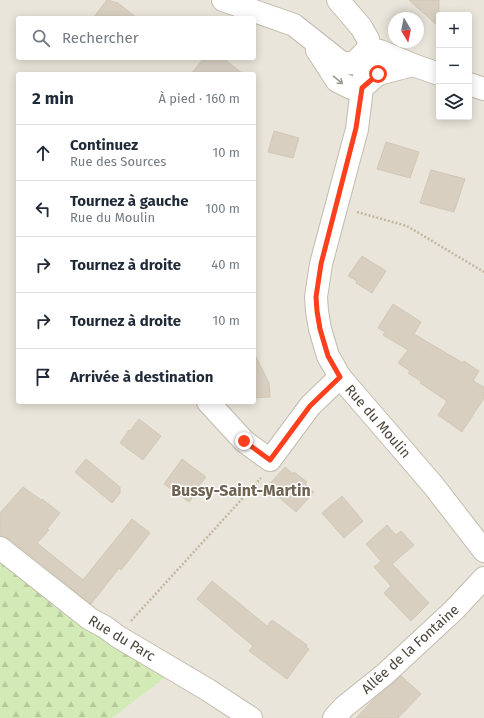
<!DOCTYPE html>
<html lang="fr">
<meta charset="utf-8">
<style>
body{margin:0;font-family:"Fira Sans",sans-serif;background:#f6f6f7;color:#1f2937}
.controls{position:absolute;right:12px;top:12px;display:grid;overflow:hidden;border-radius:4px;box-shadow:0 2px 10px #0003}
.controls button{width:36px;height:36px;display:grid;place-items:center;padding:0;border:0;border-bottom:1px solid #e0e1e3;background:#fff;color:#1f2937;font:20px sans-serif}
.compass{position:absolute;left:388px;top:12px;width:36px;height:36px;border-radius:50%;background:#fff;box-shadow:0 2px 10px #0003;rotate:170deg}
.stop{position:absolute;width:12px;height:12px;margin:-9px;border:3px solid #fc3f1d;border-radius:50%;background:#fff}
.stop.end{background:#fc3f1d;border-color:#fff;box-shadow:0 1px 4px #0008}
.list{margin:0;padding:0;list-style:none}
h2{display:flex;justify-content:space-between;align-items:center;height:52px;margin:0;padding:0 16px;font-size:17px}
h2 small{font-size:13px;font-weight:400;color:#747a83}
.list li{display:grid;grid-template-columns:26px 1fr auto;gap:12px;align-items:center;box-sizing:border-box;height:56px;padding:0 16px;border-top:1px solid #e0e1e3}
.list b{display:block;font-size:15px;white-space:nowrap}
.list p{margin:0;font-size:13px;white-space:nowrap;color:#747a83}
.list em{font-size:13px;font-style:normal;color:#747a83}
.icon{flex:none;width:22px;height:22px;fill:none;stroke:currentColor;stroke-width:2;stroke-linecap:round;stroke-linejoin:round}
.map{position:relative;flex:none;width:484px;height:718px;overflow:hidden}
.search{position:absolute;background:#fff;box-shadow:0 2px 10px #0003;left:16px;top:16px;width:240px;height:44px;display:flex;align-items:center;gap:10px;box-sizing:border-box;padding:0 14px;border-radius:4px;color:#747a83;font-size:15px}
.panel{position:absolute;background:#fff;box-shadow:0 2px 10px #0003;left:16px;top:72px;width:240px;height:332px;border-radius:4px}
.map>svg:first-child{display:block}
</style>
<div class="map">
<svg width="484" height="718" viewBox="0 0 484 718">
<defs>
<pattern id="forest-firs" width="22" height="20" patternUnits="userSpaceOnUse"><rect width="22" height="20" fill="#d2eab5"/><path d="M5 1l3.5 6h-7zM16 11l3.5 6h-7z" fill="#b6ca9c"/></pattern>
</defs>
<rect width="100%" height="100%" fill="#f6f3ec"/>
<path fill="#eae5da" fill-rule="evenodd" d="M0,0h484v718h-372l55,-43 -167,-119zM439,15h30v102h-30zM18,18h236v40h-236zM394,18h24v24h-24zM18,74h236v328h-236z"/>
<polygon fill="url(#forest-firs)" points="0,556 168,675 112,718 0,718"/>
<g fill="#d8cfc1" stroke="#d3c7b4">
<polygon points="107,0 118,3 137,18 93,18"/>
<polygon points="409,0 439,0 439,27"/>
<polygon points="204,58 223,58 243,74 191,74"/>
<polygon points="274,131 299,138 293,158 268,152"/>
<polygon points="386,142 419,152 410,178 377,169"/>
<polygon points="431,170 465,179 454,212 420,203"/>
<polygon points="362,256 386,271 372,293 356,283 357,281 348,276"/>
<polygon points="393,304 421,322 414,334 463,363 464,361 479,371 473,381 484,387 484,398 462,432 438,415 447,401 420,383 422,382 408,373 410,371 398,363 408,350 383,335 385,332 378,328"/>
<polygon points="254,353 269,383 270,397 254,398"/>
<polygon points="139,419 161,436 143,460 120,443 129,430 130,431"/>
<polygon points="86,459 120,487 120,493 112,503 75,472"/>
<polygon points="182,459 206,477 198,487 200,488 189,502 164,484"/>
<polygon points="285,467 293,474 294,472 307,482 305,484 314,492 296,512 267,487"/>
<polygon points="23,487 41,500 42,499 60,513 47,529 49,530 37,543 83,580 132,519 150,533 121,570 119,568 91,604 8,538 0,536 0,513"/>
<polygon points="342,496 363,521 344,538 322,513"/>
<polygon points="387,525 396,535 401,531 414,545 392,564 429,603 411,621 384,593 391,586 374,567 381,561 366,544"/>
<polygon points="212,581 267,626 272,620 307,645 306,647 309,649 287,679 249,651 253,646 197,599"/>
<polygon points="401,676 421,694 398,718 356,718 375,698"/>
</g>
<g fill="none" stroke-linecap="round" stroke-linejoin="round">
<g stroke="#c2bbae" stroke-width="24">
<g id="minor">
<polyline points="223,0 294,25 342,63 354,63 369,48 380,51 413,65 439,74"/>
<polyline points="338,0 361,27 368,39 369,48 362,88 357,129 321,264 316,297 317,311 320,329 328,356 340,377 433,485 484,551"/>
<polyline points="317,50 337,81 351,88 362,88 378,74 413,65"/>
<polyline points="469,84 484,89"/>
<polyline points="208,402 244,441 270,460 310,406 340,377"/>
<polyline points="0,548 90,619 105,627 117,636 208,690 251,718"/>
<polyline points="334,718 344,707 385,674 454,610 484,578"/>
</g>
</g>
<g stroke="#c4b79f" stroke-width="2.5" stroke-dasharray="2 2" stroke-linecap="butt">
<polyline points="357,212 407,226 484,272"/>
<polyline points="131,621 261,478"/>
</g>
<use href="#minor" stroke="#fff" stroke-width="22"/>
</g>
<defs><path id="oneway-shaft" d="M-6 0H5M1.5-3L5.5 0L1.5 3" fill="none" stroke-width="1.6" stroke-linecap="round" stroke-linejoin="round"/></defs>
<use stroke="#9c9892" href="#oneway-shaft" transform="translate(338 80) rotate(40)"/>
<g fill="none" stroke-linecap="round" stroke-linejoin="round">
<polyline stroke="#fc3f1d" stroke-width="5" points="244,441 270,460 310,406 340,377 328,356 320,329 317,311 316,297 321,264 356,128 362,88 378,74"/>
</g>
<g text-anchor="middle" stroke-width="3" stroke-linejoin="round" paint-order="stroke">
<g font-size="14" fill="#4b4439" stroke="#fff">
<text transform="translate(378 421) rotate(49)" y="5">Rue du Moulin</text>
<text transform="translate(122 638) rotate(31)" y="5">Rue du Parc</text>
<text transform="translate(410 649) rotate(-42)" y="5">Allée de la Fontaine</text>
</g>
<g font-size="16" font-weight="bold" fill="#6e6250" stroke="#fff">
<text x="241" y="496">Bussy-Saint-Martin</text>
</g>
</g>
</svg>
<div class="controls">
<button>+</button>
<button>−</button>
<button><svg class="icon" aria-label="layers" viewBox="0 0 24 24"><path d="M12 4l9 5-9 5-9-5zM3 14l9 5 9-5"/></svg></button>
</div>
<svg class="compass" viewBox="-18 -18 36 36"><path d="M0-13l5 13h-10z" fill="#e53935"/><path d="M0 13l5-13h-10z" fill="#747a83"/></svg>
<div class="stop" style="left:378px;top:74px"></div>
<div class="stop end" style="left:244px;top:441px"></div>
<div class="search"><svg class="icon" aria-label="search" viewBox="0 0 24 24"><circle cx="10" cy="10" r="6"/><path d="M15 15l6 6"/></svg>Rechercher</div>
<section class="panel">
<h2>2 min<small>À pied · 160 m</small></h2>
<ul class="list">
<li><svg class="icon" aria-label="ahead" viewBox="0 0 24 24"><path d="M12 20V5M6 11l6-6 6 6"/></svg><div><b>Continuez</b><p>Rue des Sources</p></div><em>10 m</em></li>
<li><svg class="icon" aria-label="left" viewBox="0 0 24 24"><path d="M17 20v-9H6M10 6l-5 5 5 5"/></svg><div><b>Tournez à gauche</b><p>Rue du Moulin</p></div><em>100 m</em></li>
<li><svg class="icon" aria-label="right" viewBox="0 0 24 24"><path d="M7 20v-9h11M14 6l5 5-5 5"/></svg><div><b>Tournez à droite</b></div><em>40 m</em></li>
<li><svg class="icon" aria-label="right" viewBox="0 0 24 24"><path d="M7 20v-9h11M14 6l5 5-5 5"/></svg><div><b>Tournez à droite</b></div><em>10 m</em></li>
<li><svg class="icon" aria-label="arrive" viewBox="0 0 24 24"><path d="M6 21V4h12l-3 4 3 4H6"/></svg><div><b>Arrivée à destination</b></div></li>
</ul>
</section>
</div>
